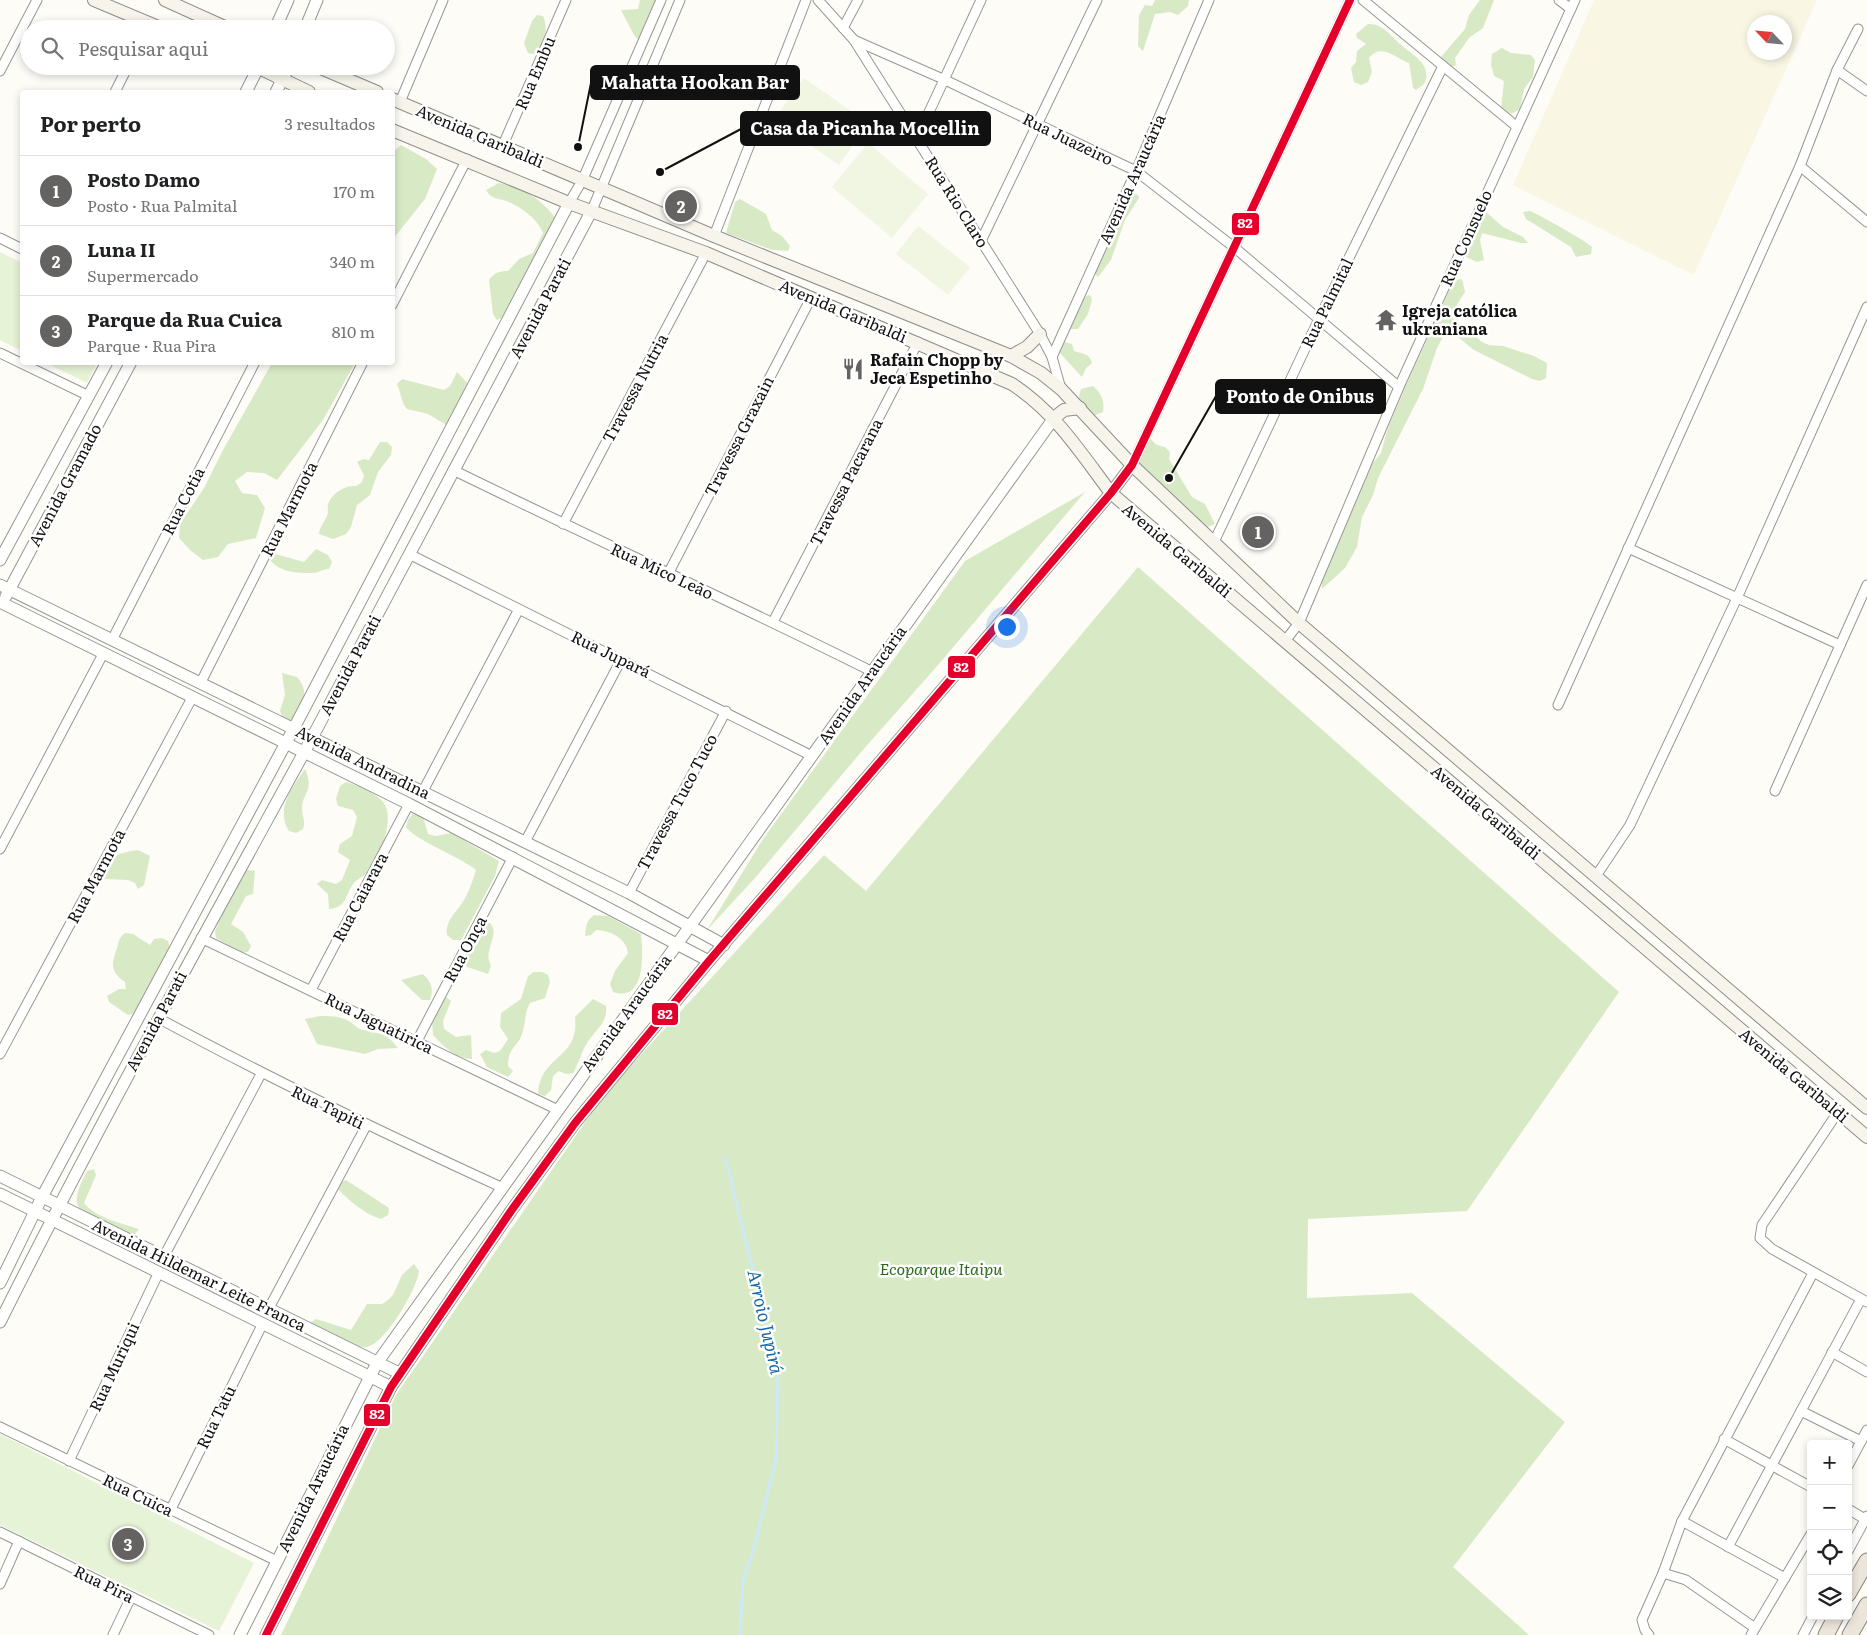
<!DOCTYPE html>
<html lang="pt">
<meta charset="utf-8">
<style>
body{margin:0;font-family:Literata,serif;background:#f6f6f6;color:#202124}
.controls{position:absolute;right:15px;bottom:15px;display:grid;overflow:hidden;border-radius:5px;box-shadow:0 2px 8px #0003}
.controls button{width:45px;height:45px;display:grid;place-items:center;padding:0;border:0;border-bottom:1px solid #e0e0e0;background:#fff;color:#202124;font:25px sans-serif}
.compass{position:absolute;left:1747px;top:15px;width:45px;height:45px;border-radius:50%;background:#fff;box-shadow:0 2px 8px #0003;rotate:296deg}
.you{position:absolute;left:1006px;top:626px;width:18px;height:18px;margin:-12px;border:4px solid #fff;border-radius:50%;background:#1a73e8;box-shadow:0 0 0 8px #1a73e833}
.badge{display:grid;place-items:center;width:32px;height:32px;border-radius:50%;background:#646362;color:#fff;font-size:16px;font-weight:700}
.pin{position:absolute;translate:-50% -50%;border:2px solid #fff;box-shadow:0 1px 5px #0006}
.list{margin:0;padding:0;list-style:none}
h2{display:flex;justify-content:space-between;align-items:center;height:65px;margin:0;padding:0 20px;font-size:21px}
h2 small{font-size:16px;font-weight:400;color:#757577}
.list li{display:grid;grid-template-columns:32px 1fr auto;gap:15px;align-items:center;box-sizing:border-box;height:70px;padding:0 20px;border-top:1px solid #e0e0e0}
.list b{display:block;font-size:19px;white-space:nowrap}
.list p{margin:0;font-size:16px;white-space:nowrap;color:#757577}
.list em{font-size:16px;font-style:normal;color:#757577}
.icon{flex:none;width:28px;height:28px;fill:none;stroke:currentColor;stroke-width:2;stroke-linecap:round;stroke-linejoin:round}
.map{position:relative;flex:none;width:1867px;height:1635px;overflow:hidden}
.search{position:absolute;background:#fff;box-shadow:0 2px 8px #0003;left:20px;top:20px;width:375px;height:55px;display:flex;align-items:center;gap:12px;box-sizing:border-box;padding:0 18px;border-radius:28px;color:#757577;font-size:19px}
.panel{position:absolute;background:#fff;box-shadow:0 2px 8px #0003;left:20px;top:90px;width:375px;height:275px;border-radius:5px}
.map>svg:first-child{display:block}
</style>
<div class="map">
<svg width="1867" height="1635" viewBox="0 0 1867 1635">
<rect width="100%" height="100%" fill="#fdfcf7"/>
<path fill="#f9f7e4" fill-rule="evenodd" d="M1594,0h223l-123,275 -181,-90zM1754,22h30v30h-30z"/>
<g fill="#e7f3d7">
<polygon points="0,252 22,263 22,351 0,340"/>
<polygon points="46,363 97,363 87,383"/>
<polygon points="0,1434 254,1563 219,1631 0,1525"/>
</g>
<g fill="#d8eac5">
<polygon points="640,0 660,0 642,44 634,35 621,10 638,9"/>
<polygon points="1155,0 1189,0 1188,6 1178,15 1170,12 1155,14 1143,51 1138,46 1139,15 1145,5 1152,6"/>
<polygon points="1480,0 1494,0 1483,28 1469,38 1455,58 1456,65 1450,68 1441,57 1465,29 1469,15"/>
<path d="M537,15l6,1c6,12 1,31 -9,38l-6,-1 -4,-10 8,-22z"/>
<path d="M1368,24c14,-1 22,11 32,20 11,10 34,21 24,40l-8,6 -3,-2 -4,-25c-13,-4 -27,-21 -40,-5l3,14 -4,10 -7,3 -7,-3 -3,-14 5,-6 1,-11 9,-7 -9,-6 -1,-4z"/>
<polygon points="1502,48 1511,53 1531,55 1535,60 1533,77 1524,89 1520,109 1511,114 1501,108 1504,81 1494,76 1491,65 1492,54"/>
<polygon points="401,145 426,159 437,169 425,199 393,239 393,152"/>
<path d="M499,183c23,4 48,19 59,40l-28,42 -26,52 -7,3 -4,-6 -4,-34c5,-7 10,-9 19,-9l11,-12 14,-6 10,-20c-5,-14 -23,-27 -37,-32 -9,-3 -15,-2 -20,-11z"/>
<polygon points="1134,194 1138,195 1139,198 1125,220 1111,260 1098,277 1094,272 1115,227 1122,217 1128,199"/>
<polygon points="740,199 766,214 772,230 782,236 790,246 788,251 772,250 726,233 735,202"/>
<path d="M1530,211c8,3 58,31 62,36l-1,7 -15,3 -5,-10 -45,-28 -3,-7z"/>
<path d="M1486,212l17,15 20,10 5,6h-7l-39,-10 -2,7 4,20 -7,2 -13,-6c3,-14 9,-36 22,-44z"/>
<path d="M1462,279l3,13c-7,11 -15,21 -10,33l15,6 12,11 7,3 14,1 31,10 13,7 -1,15 -6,3 -8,-2 -58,-29 -20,-16 -8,-3 -9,17 -14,41 -45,89 -5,17 -11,22 -5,30 -12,21 -23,21v-13l45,-106 14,-17 7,-25 16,-38 50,-110z"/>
<polygon points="1088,295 1091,296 1092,300 1088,314 1078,329 1067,329 1082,300"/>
<path d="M1065,342l7,2 2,7c8,3 16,2 18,12l-6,5 -4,9 -23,-25 -1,-3z"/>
<polygon points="272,363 355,363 323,420 277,480 264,473 247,472 235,481 242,493 257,495 265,508 256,538 228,544 218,557 203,560 190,550 179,538 180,524 204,488 223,450"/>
<path d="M457,372l16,17 -25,37 -20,-12 -21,-5c-6,-7 -6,-16 -10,-25l5,-5 42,11 6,-4z"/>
<path d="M1093,386c8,7 12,15 10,26l-10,4 -15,-16 3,-11z"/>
<path d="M1149,436c4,7 8,10 16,11l5,5 -1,7 23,38 13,7 10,20 -7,3 -7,-1 -64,-65z"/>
<path d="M380,442h7l5,5 -1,8 -13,17 -8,23 -13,10 -6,22 -5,7 -13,5 -14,-5c1,-8 5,-11 8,-18 2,-4 0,-8 1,-12 4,-11 17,-19 28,-18l6,-4 2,-7 -7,-13 6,-3 6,1z"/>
<polygon points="1085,492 938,665 862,751 755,878 707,930 763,839 965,561"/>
<path d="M316,549l12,6 4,7 -3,7c-6,0 -11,4 -16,4 -16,0 -35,0 -45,-16l7,-3 29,8z"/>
<polygon points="1138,567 1619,992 1467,1211 1308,1219 1307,1298 1412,1293 1565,1422 1453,1567 1529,1635 281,1635 396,1395 604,1095 824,855 866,891"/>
<path d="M282,673l15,4c12,14 7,24 0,40l-7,4 -7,-3 -3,-7 5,-16z"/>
<path d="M305,769c10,23 -3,23 -3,40 0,8 4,12 1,20l-7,4 -7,-2c-14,-22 3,-43 16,-62z"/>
<path d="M346,782c11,3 29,10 37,20 13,15 -3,55 -14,69 -4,5 -11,7 -15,12 -9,11 -7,25 -25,26l-1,-15 -11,-10 5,-4 14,4 6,-4 8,-20 -12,-8 2,-8 12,-8 5,-19 -4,-7 -15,-4 -2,-7 4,-13z"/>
<path d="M414,812l8,1 6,21 8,2 15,-3 48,28 -4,15 -34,64h-8l-6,-5c-2,-15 10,-23 17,-35 5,-9 9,-20 12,-30 -17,-14 -60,-29 -70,-43l2,-7z"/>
<path d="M138,850l12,6 -6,29 -6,4 -3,-6 -7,-3 -24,-1 -3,-5c7,-20 20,-21 37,-24z"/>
<polygon points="248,870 255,871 253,894 246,896 231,924 243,932 251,946 248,952 241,953 216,938 215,931 241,871"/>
<path d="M594,915l14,1 33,18c2,20 5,69 -28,58l-3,-8 5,-13 13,-18c-1,-14 -18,-23 -32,-23l-5,5 -6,1c1,-10 1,-15 9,-21z"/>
<path d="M485,919c21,14 -4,28 6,47l-3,8 -21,-7 -3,-6z"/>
<path d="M125,933l8,1 17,11 4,-6 8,-1 6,3 2,8 -34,64 -8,2 -19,-13 -2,-6 12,-7h7l-1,-7c-14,-10 -14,-16 -9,-31 3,-8 2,-13 9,-18z"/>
<path d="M534,972h8l6,3 2,7 -5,16 -15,5c-6,10 -4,20 -8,31 -4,13 -14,13 -14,32l5,5 -5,6 -21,-10 -7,-13 6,-4 8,3 6,-2 8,-12 -8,-12 1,-14 20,-14 7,-23z"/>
<path d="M423,974c8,8 11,14 7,26h-8l-21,-20z"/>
<path d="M445,996l6,5 -8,20 1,8 12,8 15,-2 1,24c-16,0 -29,-13 -39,-24l-1,-15z"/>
<path d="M593,999l13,7c2,17 -11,24 -19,37 -6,9 -8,20 -14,30l-7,1 -7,-3 -6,5 -2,14 -6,6 -7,-2c2,-40 42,-34 37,-77z"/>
<path d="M320,1016c9,0 18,0 27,4 5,2 8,7 13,9 19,6 24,1 38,19l-20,1 -13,5 -48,-10 -12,-25z"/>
<path d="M94,1169l2,6 -12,28c12,15 37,20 55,26l-5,6 -8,2 -45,-26c-10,-12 0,-27 6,-40z"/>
<path d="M346,1180l43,28 -1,7 -7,4c-15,-4 -33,-19 -44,-31l2,-5z"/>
<path d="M414,1264l5,7c-2,18 -34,74 -53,76 -11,2 -47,-17 -56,-24l6,-4 35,11 16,-26h15l6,-4 5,-5 9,-20z"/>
</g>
<g fill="#f0f6e1">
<polygon points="804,78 868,123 839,165 774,120"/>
<polygon points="868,143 928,194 892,238 832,187"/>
<polygon points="918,226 970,267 948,295 896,254"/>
</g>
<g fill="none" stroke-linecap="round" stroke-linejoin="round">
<polyline stroke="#cde8f7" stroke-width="3" points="725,1157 778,1372 776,1459 753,1552 743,1580 740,1635"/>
<g stroke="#979795" stroke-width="11">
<g id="minor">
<polyline points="818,0 854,40 1040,334 1052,357 1061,389"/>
<polyline points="1363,0 1516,126"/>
<polyline points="1559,0 1571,9"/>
<polyline points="843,28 858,0"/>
<polyline points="854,40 943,79 1136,171 1235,248 1399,387"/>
<polyline points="1837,70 1867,91"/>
<polyline points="0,71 37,0"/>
<polyline points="115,92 128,66"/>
<polyline points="400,102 443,0"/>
<polyline points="917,138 981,0"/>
<polyline points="503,145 566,0"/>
<polyline points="1800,166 1867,222"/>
<polyline points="569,203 582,181 661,0"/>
<polyline points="592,210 680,0"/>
<polyline points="714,236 806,0"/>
<polyline points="0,238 22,249"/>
<polyline points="981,241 1097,0"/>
<polyline points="392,305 467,159"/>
<polyline points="0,353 89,396"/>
<polyline points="1052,357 1136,171 1209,0"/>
<polyline points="1132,465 1350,0"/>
<path d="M453,470c139,68 280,132 418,201"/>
<polyline points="563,524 706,253"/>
<polyline points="1214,542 1319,319 1443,66"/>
<polyline points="1628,548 1840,645"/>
<polyline points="409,554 812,756"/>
<polyline points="668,574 811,298"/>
<polyline points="773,622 918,342"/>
<polyline points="112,640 255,362"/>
<polyline points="1285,641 1299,623 1399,387 1575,0"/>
<polyline points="201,682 363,362"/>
<polyline points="1558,705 1800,166 1837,70 1858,29"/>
<polyline points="423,791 519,609"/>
<polyline points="1775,791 1867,585"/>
<polyline points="525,842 621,660"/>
<polyline points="0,849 103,654"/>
<polyline points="1596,876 1630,825 1737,598 1867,307"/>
<polyline points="629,893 726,711"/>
<polyline points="201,938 556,1109"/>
<polyline points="311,990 409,804"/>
<path d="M158,1018c113,61 227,116 343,169"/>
<polyline points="417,1041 513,857"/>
<polyline points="0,1054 192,698"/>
<polyline points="1838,1112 1762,1225 1760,1238 1772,1249 1867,1302"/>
<polyline points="163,1258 261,1074"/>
<polyline points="268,1310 366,1126"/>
<polyline points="1832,1352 1867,1372"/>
<polyline points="1801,1411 1861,1441"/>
<polyline points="0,1427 277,1561"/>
<polyline points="1724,1439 1811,1487"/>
<polyline points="69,1461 159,1272"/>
<polyline points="1848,1466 1867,1430"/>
<polyline points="1848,1509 1865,1519"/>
<polyline points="170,1511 263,1323"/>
<polyline points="1682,1521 1785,1578"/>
<polyline points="0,1532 209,1635"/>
<polyline points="1728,1547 1861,1299"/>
<polyline points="1848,1551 1867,1516"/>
<polyline points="1663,1573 1686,1580 1755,1628"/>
<polyline points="0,1584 19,1541"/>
<polyline points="113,1635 131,1597"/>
<polyline points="1649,1635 1645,1630 1642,1620 1663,1573 1682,1521 1813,1273"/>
<polyline points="1751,1635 1811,1534"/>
<polyline points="1803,1635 1813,1616"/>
</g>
</g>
<g stroke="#979795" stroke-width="13">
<g id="tertiary">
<polyline points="275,29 288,0"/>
<polyline points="305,29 317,0"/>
<polyline points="246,92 259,66"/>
<polyline points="276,92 289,66"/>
<polyline points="0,560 107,362"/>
<polyline points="0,585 629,893 724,945"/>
<polyline points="6,596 131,362"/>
<polyline points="0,602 409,804 709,961"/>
<polyline points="0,1176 399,1373"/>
<polyline points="0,1194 391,1387"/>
<polyline points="0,1283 42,1197 294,728 569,203"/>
<path d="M0,1322c99,-198 207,-392 313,-586 94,-175 185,-351 279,-526"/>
<polyline points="240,1635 377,1363 1054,418"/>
<polyline points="266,1635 391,1387 511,1211 575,1123 709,961 1111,493 1132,465"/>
</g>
</g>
<g stroke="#8e8d8b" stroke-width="14">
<g id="secondary">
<polyline points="94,0 163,29"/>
<polyline points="165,0 229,29"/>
<polyline points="255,66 309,92"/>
<polyline points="316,66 377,92"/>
<polyline points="392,99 714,236 1011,356 1041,373 1061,389 1132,465 1299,623 1867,1108"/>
<path d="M392,130l177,73 137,50 306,131c44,29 68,68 99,109l756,644"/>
<polyline points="1011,356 1027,347 1040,334"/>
<polyline points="1054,418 1064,410 1080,408"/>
</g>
</g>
<g stroke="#858482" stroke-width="17">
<g id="trunk">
<polyline points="1848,1594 1867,1561"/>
<polyline points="1826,1635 1836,1616"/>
<polyline points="1850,1635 1867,1605"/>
</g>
</g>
<use href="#minor" stroke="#fffffe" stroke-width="9"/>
<use href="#tertiary" stroke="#fffffe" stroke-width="11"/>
<use href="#secondary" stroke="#f6f4eb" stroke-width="12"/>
<use href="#trunk" stroke="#ece5da" stroke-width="15"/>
<g stroke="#fff" stroke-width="11">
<polyline id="bus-1" points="266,1635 391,1387 511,1211 575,1123 709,961 1111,493 1132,465 1350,0"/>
</g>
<use href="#bus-1" stroke="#e4002b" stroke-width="8"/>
</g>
<defs>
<g id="temple-bare" transform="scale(1.725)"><path d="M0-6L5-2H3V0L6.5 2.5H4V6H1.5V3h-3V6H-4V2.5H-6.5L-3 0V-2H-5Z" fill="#646362" stroke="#fff" stroke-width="2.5" paint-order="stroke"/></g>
<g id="restaurant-bare" transform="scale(1.725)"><path d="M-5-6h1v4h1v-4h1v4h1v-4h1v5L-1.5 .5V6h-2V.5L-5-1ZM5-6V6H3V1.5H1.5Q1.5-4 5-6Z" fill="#646362" stroke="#fff" stroke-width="2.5" paint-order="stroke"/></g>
</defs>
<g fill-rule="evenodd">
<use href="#temple-bare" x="1386" y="320"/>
<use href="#restaurant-bare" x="853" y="369"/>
</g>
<g text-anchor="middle" stroke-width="5" stroke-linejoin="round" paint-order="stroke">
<g font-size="16" fill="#111" stroke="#fff">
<text transform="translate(535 73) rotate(-67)" y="6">Rua Embu</text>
<text transform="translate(480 136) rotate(23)" y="6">Avenida Garibaldi</text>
<text transform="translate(1068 139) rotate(26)" y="6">Rua Juazeiro</text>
<text transform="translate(1132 179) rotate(-66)" y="6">Avenida Araucária</text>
<text transform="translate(957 202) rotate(58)" y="6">Rua Rio Claro</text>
<text transform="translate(1466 238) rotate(-66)" y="6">Rua Consuelo</text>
<text transform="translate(1327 303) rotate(-64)" y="6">Rua Palmital</text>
<text transform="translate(540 308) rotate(-62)" y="6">Avenida Parati</text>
<text transform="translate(843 311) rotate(23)" y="6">Avenida Garibaldi</text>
<text transform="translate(635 388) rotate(-62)" y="6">Travessa Nutria</text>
<text transform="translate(739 436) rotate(-63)" y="6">Travessa Graxain</text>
<text transform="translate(846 482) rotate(-63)" y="6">Travessa Pacarana</text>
<text transform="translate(65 485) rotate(-62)" y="6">Avenida Gramado</text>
<text transform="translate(183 501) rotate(-63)" y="6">Rua Cotia</text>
<text transform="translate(289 509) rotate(-63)" y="6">Rua Marmota</text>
<text transform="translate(1177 550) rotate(40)" y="6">Avenida Garibaldi</text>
<text transform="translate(662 571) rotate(25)" y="6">Rua Mico Leão</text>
<text transform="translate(611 654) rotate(26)" y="6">Rua Jupará</text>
<text transform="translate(350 665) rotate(-62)" y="6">Avenida Parati</text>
<text transform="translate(862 685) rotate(-55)" y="6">Avenida Araucária</text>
<text transform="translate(363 762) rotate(26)" y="6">Avenida Andradina</text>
<text transform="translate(677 802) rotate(-62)" y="6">Travessa Tuco Tuco</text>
<text transform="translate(1486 812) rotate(40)" y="6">Avenida Garibaldi</text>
<text transform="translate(96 876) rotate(-62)" y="6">Rua Marmota</text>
<text transform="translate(360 897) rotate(-62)" y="6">Rua Caiarara</text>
<text transform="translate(465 949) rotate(-62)" y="6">Rua Onça</text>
<text transform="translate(626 1013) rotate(-54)" y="6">Avenida Araucária</text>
<text transform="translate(156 1021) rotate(-62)" y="6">Avenida Parati</text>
<text transform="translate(379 1023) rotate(26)" y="6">Rua Jaguatirica</text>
<text transform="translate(1794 1075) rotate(40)" y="6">Avenida Garibaldi</text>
<text transform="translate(328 1107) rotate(26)" y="6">Rua Tapiti</text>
<text transform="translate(199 1275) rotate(26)" y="6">Avenida Hildemar Leite Franca</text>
<text transform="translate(114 1367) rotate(-65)" y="6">Rua Muriqui</text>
<text transform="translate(216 1417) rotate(-64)" y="6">Rua Tatu</text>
<text transform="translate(313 1488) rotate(-64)" y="6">Avenida Araucária</text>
<text transform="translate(138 1495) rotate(26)" y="6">Rua Cuica</text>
<text transform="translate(104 1584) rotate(26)" y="6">Rua Pira</text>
</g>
<g font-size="16" font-weight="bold" fill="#111" stroke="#fff" text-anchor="start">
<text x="1402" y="317">Igreja católica<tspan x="1402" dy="18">ukraniana</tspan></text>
<text x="870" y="366">Rafain Chopp by<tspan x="870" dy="18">Jeca Espetinho</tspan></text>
</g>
<g font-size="16" font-style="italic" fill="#2f6b1f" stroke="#fff">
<text x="941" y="1275">Ecoparque Itaipu</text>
</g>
<g font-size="18" font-style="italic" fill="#1768a6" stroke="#fff">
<text transform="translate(765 1322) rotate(77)" y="6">Arroio Jupirá</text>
</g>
</g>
<path fill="none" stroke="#111" stroke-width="2" d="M578 147L591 83M660 172L741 129M1169 478L1216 396"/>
<g fill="#111" stroke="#fff" stroke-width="2">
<circle cx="578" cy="147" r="5"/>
<circle cx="660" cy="172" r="5"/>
<circle cx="1169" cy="478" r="5"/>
</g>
<g fill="#111" stroke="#111" stroke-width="2">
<rect x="591" y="66" width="208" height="33" rx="5"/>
<rect x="741" y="112" width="249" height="33" rx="5"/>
<rect x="1216" y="380" width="169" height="33" rx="5"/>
</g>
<g font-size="18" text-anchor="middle" font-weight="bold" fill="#fff">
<text x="695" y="89">Mahatta Hookan Bar</text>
<text x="865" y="135">Casa da Picanha Mocellin</text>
<text x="1300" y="403">Ponto de Onibus</text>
</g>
<g stroke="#fff" stroke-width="2">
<rect x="1231" y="212" width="29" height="24" rx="5" fill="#e4002b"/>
<rect x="947" y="655" width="29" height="24" rx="5" fill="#e4002b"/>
<rect x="651" y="1002" width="28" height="24" rx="5" fill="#e4002b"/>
<rect x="363" y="1403" width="28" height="24" rx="5" fill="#e4002b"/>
</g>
<g font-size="14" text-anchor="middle" font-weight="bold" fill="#fff">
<text x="1245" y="228">82</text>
<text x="961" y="672">82</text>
<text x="665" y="1019">82</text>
<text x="377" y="1419">82</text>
</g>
</svg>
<div class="controls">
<button>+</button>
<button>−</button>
<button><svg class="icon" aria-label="locate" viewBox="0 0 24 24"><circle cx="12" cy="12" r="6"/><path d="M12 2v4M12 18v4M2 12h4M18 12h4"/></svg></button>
<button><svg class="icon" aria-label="layers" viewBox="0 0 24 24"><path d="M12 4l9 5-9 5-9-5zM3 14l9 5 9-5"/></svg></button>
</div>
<svg class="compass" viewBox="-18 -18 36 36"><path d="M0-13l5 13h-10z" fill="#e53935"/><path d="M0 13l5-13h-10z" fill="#757577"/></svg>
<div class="you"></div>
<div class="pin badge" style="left:1258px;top:532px">1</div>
<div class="pin badge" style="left:681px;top:206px">2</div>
<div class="pin badge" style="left:128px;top:1544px">3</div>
<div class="search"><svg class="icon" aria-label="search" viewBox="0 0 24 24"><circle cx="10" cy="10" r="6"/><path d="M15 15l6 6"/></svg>Pesquisar aqui</div>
<section class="panel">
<h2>Por perto<small>3 resultados</small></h2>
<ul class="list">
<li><span class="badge">1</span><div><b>Posto Damo</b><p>Posto · Rua Palmital</p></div><em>170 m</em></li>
<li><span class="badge">2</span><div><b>Luna II</b><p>Supermercado</p></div><em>340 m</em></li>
<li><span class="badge">3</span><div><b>Parque da Rua Cuica</b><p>Parque · Rua Pira</p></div><em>810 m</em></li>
</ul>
</section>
</div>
